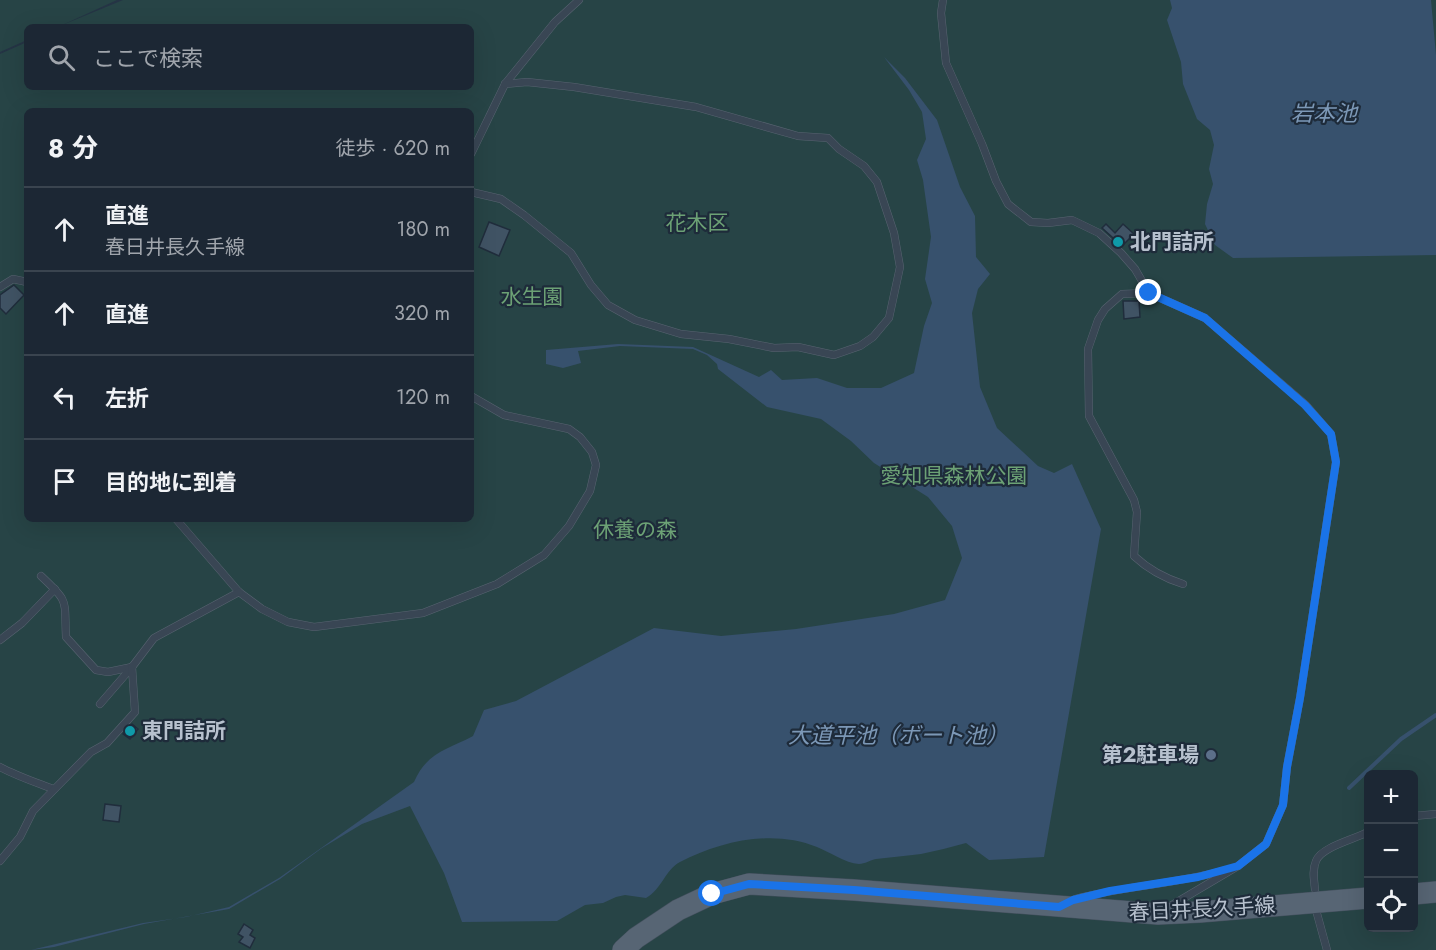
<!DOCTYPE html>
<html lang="ja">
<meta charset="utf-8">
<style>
body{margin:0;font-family:Jost,"Noto Sans JP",sans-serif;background:#252f3c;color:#f1f3f6}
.controls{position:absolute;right:18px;bottom:18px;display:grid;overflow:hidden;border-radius:9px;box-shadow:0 6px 24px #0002}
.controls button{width:54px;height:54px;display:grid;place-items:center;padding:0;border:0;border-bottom:2px solid #3a444f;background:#1c2734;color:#f1f3f6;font:30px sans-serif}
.stop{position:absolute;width:18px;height:18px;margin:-14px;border:4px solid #1a73e8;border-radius:50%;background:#fff}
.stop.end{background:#1a73e8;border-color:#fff;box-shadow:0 2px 6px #0008}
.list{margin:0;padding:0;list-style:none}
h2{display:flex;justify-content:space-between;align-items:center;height:78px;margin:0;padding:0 24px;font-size:26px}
h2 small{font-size:20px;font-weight:400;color:#a0a5ac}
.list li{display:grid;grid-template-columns:39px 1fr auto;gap:18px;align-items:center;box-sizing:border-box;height:84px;padding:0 24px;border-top:2px solid #3a444f}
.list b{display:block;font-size:22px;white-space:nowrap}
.list p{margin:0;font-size:20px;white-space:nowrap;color:#a0a5ac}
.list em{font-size:20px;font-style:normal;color:#a0a5ac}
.icon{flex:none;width:33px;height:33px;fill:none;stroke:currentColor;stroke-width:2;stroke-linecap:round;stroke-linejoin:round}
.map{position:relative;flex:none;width:1436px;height:950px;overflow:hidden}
.search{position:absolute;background:#1c2734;box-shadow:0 6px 24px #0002;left:24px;top:24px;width:450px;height:66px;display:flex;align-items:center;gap:15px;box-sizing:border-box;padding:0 21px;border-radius:9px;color:#a0a5ac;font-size:22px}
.panel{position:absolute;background:#1c2734;box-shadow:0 6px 24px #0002;left:24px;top:108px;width:450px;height:414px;border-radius:9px}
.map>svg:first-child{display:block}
</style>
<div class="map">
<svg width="1436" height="950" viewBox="0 0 1436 950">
<rect width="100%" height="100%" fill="#253445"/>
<path fill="#274446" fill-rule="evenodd" d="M0,0h117l-57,26 63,-26h1313v950h-1436v-896l27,-12v45h444v-60h-444v13l-27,12zM27,111h444v408h-444zM1368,774h46v154h-46z"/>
<g fill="#37516d">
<polygon points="1170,0 1431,0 1436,55 1436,255 1233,258 1215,245 1205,224 1207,204 1213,184 1209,169 1214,145 1210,130 1197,119 1183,84 1181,62 1167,20 1172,8"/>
<path d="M884,57l21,21 32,42 23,67 15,29 1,41 14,17 -12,15 -6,24 8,74 17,41 41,38 16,7 18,-9 29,65 -57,328 -55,3 -23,-17c-15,4 -30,8 -45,11 -14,2 -30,3 -45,5 -6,1 -11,5 -17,5 -14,-1 -29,-12 -42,-17 -44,-18 -96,-6 -137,15 -15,8 -18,27 -34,36l-21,-3 -9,2 -13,6 -18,2 -28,16 -95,1 -18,-49 -34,-67 -48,18 -40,24 -42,31 -51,30 -85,15 -90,23 -23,3 112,-27 43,-6 43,-10 50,-29 135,-96c13,-30 33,-32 59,-46l11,-26 32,-9 138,-73 67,8 75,-7 98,-15 51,-14 17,-42 -10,-32 -24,-29 -54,-34 -23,-22 -30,-22 -54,-12 -49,-38 -1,-5 -10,-9 -14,-6 -73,-3 -42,5 3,12 -18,5 -17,-4v-14l72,-6 75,3 66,30 12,-7 11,10 35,-2 30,10h34l33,-15 10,-47 8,-23 -7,-24 6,-42 -8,-57 -6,-20 9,-21 -4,-27 -13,-22z"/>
</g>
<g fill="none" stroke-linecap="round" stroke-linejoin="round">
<polyline stroke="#37516d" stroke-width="4" points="1349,788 1401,739 1436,715"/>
</g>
<g fill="#405364" stroke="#202d3c" stroke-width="1.5">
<polygon points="489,222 510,230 499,256 479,247"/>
<polygon points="1106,224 1115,233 1123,224 1134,234 1122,246 1102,228"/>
<polygon points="14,285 24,295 6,314 0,308 0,295"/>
<polygon points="1123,301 1139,301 1140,317 1124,319"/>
<polygon points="132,724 138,729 130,739 123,734"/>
<polygon points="105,804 121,806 119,822 103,820"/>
<polygon points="244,924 253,930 250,935 255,938 250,948 239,942 243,937 238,934"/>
</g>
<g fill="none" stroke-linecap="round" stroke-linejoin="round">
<g stroke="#586471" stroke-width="8">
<g id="service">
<polyline points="943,0 941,13 946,63 982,144 996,181 1008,204 1031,222 1048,223 1072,220 1099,233 1121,253 1135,269 1149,293 1205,318 1306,405 1331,434 1336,462 1300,698 1287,767 1283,805 1266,844 1238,866 1167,908"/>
<polyline points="471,154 505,84 555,22 579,0"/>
<polyline points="471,192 501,199 524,215 571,253 591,285 608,305 635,320 681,334 729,339 774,348 798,347 834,355 860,346 873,337 889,318 900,267 894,233 877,182 864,166 839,149 828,138 798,136 696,107 574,87 527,82 505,84"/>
<polyline points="0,287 13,279 27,282"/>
<path d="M1149,293l-27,1 -17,15 -7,11 -10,29 1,67 45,84 3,12 -3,44c15,14 30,22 49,28"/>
<polyline points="176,519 239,592 262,609 288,622 314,627 423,613 497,584 544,555 569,526 590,491 596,465 592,452 580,437 569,429 504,415 471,396"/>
<path d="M41,576c29,27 23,23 25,61l30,33 12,2 24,-5"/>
<polyline points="0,640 22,623 55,589"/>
<polyline points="100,704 132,667"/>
<path d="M0,767c17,9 35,15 53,22"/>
<polyline points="1414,816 1436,814"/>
<polyline points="0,861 20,837 33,811 91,752 107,743 135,712 132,667 154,638 239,592"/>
<path d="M1315,889c-1,-9 -3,-19 1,-28 5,-14 39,-22 52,-29"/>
<path d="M1075,899c50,-13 101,-15 151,-29"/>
<polyline points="1316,910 1327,950"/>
</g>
</g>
<g stroke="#434f5d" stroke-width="22">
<g id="primary">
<polyline points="1414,894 1436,892"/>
<polyline points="623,950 636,938 678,910 712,894 749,884 854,890 1158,914 1200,912 1368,898"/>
</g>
</g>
<use href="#service" stroke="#394654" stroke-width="7"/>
<use href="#primary" stroke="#576574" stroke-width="21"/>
</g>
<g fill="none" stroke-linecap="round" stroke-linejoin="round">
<polyline stroke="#1a73e8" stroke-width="8" points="712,894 749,884 854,890 1059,907 1073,900 1110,891 1198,877 1238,866 1266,844 1283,805 1287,767 1300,698 1336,462 1331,434 1305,405 1205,318 1149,293"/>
</g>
<g fill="#0f9aa8" stroke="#1e2b3a" stroke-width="2">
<circle cx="1118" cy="242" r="6"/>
<circle cx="130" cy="731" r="6"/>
</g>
<circle fill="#5c6f8a" stroke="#1e2b3a" stroke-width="2" cx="1211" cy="755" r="6"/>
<g text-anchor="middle" stroke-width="4.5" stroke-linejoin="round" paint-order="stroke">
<g font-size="21" fill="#6ca175" stroke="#1e2b3a">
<text x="697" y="230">花木区</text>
<text x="532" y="304">水生園</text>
<text x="954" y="483">愛知県森林公園</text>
<text x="635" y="537">休養の森</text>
</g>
<g font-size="21" font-weight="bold" fill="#b7c1ce" stroke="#1e2b3a" text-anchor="start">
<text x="1130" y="249">北門詰所</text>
<text x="142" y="738">東門詰所</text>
<text x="1199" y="762" text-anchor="end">第２駐車場</text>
</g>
<g font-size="21" fill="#b7c1ce" stroke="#1e2b3a">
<text transform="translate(1202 909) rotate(-3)" y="7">春日井長久手線</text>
</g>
<g font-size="22" font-style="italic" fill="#7c98b7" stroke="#1e2b3a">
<text x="1324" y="121">岩本池</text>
<text x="898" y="743">大道平池（ボート池）</text>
</g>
</g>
</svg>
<div class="controls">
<button>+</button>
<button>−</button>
<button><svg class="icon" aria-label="locate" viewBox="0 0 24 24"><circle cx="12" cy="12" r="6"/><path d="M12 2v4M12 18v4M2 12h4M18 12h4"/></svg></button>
</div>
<div class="stop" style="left:712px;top:894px"></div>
<div class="stop end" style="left:1149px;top:293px"></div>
<div class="search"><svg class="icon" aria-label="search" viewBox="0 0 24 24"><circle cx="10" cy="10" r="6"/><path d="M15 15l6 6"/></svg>ここで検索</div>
<section class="panel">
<h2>8 分<small>徒歩 · 620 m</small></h2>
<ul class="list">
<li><svg class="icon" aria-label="ahead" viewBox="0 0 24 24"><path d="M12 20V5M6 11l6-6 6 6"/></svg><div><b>直進</b><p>春日井長久手線</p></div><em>180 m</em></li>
<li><svg class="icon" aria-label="ahead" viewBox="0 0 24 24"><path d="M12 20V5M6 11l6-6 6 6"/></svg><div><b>直進</b></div><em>320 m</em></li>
<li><svg class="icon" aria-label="left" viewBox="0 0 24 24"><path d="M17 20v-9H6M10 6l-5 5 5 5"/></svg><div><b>左折</b></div><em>120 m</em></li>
<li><svg class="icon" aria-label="arrive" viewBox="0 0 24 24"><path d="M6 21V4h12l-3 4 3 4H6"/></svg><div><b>目的地に到着</b></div></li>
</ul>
</section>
</div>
